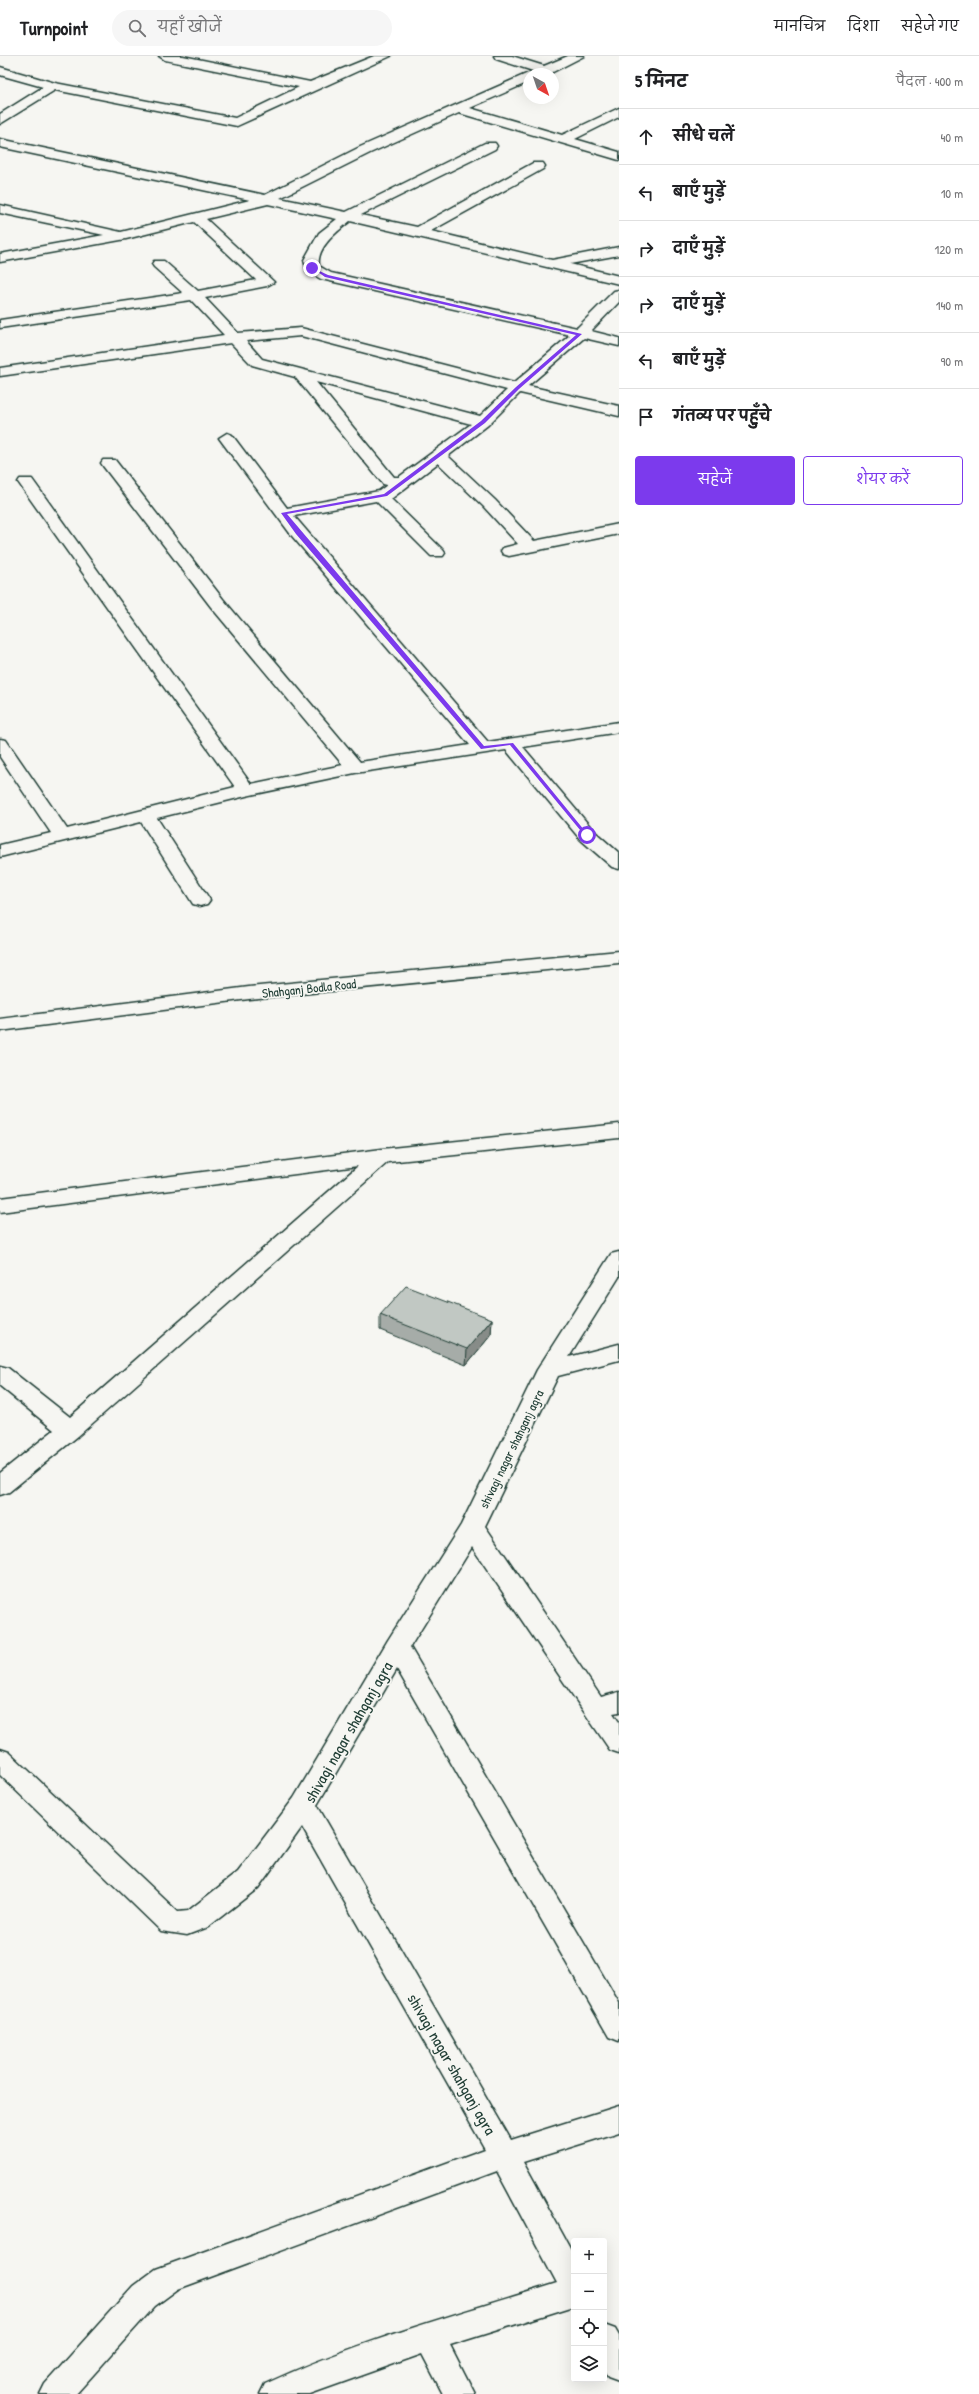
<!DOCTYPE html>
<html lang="hi">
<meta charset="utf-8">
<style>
body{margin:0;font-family:"Patrick Hand","Playpen Sans Deva",sans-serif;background:#f6f6f6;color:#202124}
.controls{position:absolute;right:12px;bottom:12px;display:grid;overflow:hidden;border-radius:4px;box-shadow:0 4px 16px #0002}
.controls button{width:36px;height:36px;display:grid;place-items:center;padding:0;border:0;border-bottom:1px solid #e0e0e0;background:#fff;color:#202124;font:20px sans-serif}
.compass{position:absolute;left:523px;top:12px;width:36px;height:36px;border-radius:50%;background:#fff;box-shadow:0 4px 16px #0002;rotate:140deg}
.stop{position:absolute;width:12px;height:12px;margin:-9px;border:3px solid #7c3aed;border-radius:50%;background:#fff}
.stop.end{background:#7c3aed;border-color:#fff;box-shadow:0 1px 4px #0008}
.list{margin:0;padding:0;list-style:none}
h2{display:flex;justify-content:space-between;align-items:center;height:52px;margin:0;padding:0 16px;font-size:17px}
h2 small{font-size:13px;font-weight:400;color:#757577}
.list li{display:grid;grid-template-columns:26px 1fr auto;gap:12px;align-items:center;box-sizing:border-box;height:56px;padding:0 16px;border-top:1px solid #e0e0e0}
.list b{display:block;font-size:15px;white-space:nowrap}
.list em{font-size:13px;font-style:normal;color:#757577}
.actions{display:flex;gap:8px;padding:12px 16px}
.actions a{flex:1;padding:9px 0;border:1px solid #7c3aed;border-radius:4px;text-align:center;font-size:14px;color:#7c3aed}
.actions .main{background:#7c3aed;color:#fff}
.icon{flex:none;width:22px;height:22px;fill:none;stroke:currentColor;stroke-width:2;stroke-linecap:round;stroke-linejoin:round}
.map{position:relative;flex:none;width:619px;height:2338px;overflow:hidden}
header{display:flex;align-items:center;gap:24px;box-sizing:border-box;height:56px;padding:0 20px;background:#fff;border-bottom:1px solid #e0e0e0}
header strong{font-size:19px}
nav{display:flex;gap:22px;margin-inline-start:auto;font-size:14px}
.search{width:280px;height:36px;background:#f6f6f6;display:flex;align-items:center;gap:10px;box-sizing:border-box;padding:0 14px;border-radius:22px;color:#757577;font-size:15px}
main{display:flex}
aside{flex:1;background:#fff}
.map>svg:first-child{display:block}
</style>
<header>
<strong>Turnpoint</strong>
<div class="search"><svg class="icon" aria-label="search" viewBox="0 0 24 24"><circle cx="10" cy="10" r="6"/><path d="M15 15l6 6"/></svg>यहाँ खोजें</div>
<nav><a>मानचित्र</a><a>दिशा</a><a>सहेजे गए</a></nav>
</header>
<main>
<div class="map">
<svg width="619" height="2338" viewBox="0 0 619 2338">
<rect width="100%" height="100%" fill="#f6f6f2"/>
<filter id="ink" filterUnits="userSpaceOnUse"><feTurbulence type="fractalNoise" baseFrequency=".025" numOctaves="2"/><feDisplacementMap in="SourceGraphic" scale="8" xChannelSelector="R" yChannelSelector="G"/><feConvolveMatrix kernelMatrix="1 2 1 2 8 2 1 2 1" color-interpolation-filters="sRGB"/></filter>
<g filter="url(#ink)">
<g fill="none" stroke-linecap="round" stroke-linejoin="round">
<g stroke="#1f3d34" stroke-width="3">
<g id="minor">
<polygon points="159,0 183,0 310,26 374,0 391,0 237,70 55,34 0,68 0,58 43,31 0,19 0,11 55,27 235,62 299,31 165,4"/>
<path d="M494,0h18l32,10 24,-10h16l-35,18h-20v8l-59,26 92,27 57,-27v9l-44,22 44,13v8l-160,-47 -89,40 -90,45 66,14 139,-69h10l2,3 -2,3 -134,66 56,12 116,-64h10l2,3 -2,3 -112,62 121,29 67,-13v8l-49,9 49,12v8l-269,-63c-13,11 -34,26 -31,45l12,7 246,55 37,-37 5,-1v12l-28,29 28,7v8l-35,-8 -56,48 91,20v10l-99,-23 -32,32 -40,31 47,44 39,41 85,-17v10l-110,22 -6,-2 -2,-3 2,-3 15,-4 -35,-38 -45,-43 -47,36 52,51 2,3 -2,3h-12l-55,-55 -82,15 194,226 131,-20v10l-96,15 71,84 25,22v16l-7,-2 -32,-28 -74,-89 -151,23 -109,23 -89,22 53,82 -3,4 -7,2 -7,-2 -52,-82 -141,35v-12l51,-12 -51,-76v-18l6,1 61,89 168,-42 -217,-305 2,-3h12l219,305 92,-19 -132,-158 -108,-141 -2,-3 2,-3h12l108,139 137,163 110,-17 -178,-209 -73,-98 8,-5 5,2 55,73 92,-17 8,-6 -4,-1 -88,-107 -43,-12 -21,-22 -231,33v-8l224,-33 -33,-35 -191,28v-8l183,-27 -29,-26 -2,-3 2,-3h10l34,30 58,-11 -62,-58 -68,17 -126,23v-8l104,-19 -104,-22v-8l121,27 129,-32 -250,-53v-8l265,56 95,-48 173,-76 -37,-12zM268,148l69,15 -18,14 -15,27 3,11 14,8 249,56 -56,48 -213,-55 -63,5 -33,-35 62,-12 7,-4 -68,-63zM301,280l206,54 -27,26 -218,-57 -16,-18zM316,326l155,42 -72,53h-5z"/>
<polygon points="619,1068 619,1082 388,1106 78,1380 9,1436 0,1439 0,1417 54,1374 0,1330 0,1310 8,1312 70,1361 358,1110 0,1156 0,1142 382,1093"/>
<path d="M619,1196v25l-50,80 50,-13v16l-61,16 -73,150 116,171 18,-5v20l-6,1 6,9v31l-9,-3 -138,-203 -62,100 209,356v38l-10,-4 -212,-368 -80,136 194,335 108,-34v26l-96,30 51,93v51l-124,39 25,49h-32l-21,-40 -112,40h-50l5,-10c93,-43 194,-70 292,-101l-60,-112 -319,118 -23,17 -79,88h-36l5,-10 88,-98 23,-17 329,-120 -183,-322 -44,61 -50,39 -21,8 -26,-4 -161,-156v-26l9,3 169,160 10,-1 50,-39 56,-74 94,-158 73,-115 76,-155 74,-116z"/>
<polygon points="604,2269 615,2273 619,2280 619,2325 608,2321 604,2314"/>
</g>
</g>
<g stroke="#1f3d34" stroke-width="3">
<polygon id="primary" points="619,895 619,907 249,943 0,975 0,963 249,931"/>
</g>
<use href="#minor" fill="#f6f6f2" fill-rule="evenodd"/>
<use href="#primary" fill="#f6f6f2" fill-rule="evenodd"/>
</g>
<polygon fill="#a6aca8" stroke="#1f3d34" points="380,1259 492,1263 491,1279 466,1309 380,1274"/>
<polygon fill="#878c88" stroke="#1f3d34" points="492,1263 491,1279 466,1309 467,1293"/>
<polygon fill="#c1c8c3" stroke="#1f3d34" points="406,1230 492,1263 467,1293 380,1259"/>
</g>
<polygon fill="#7c3aed" points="311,211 328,219 582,278 519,333 485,367 387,440 287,458 484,690 513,687 589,780 585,780 510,689 481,693 296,478 281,457 384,438 481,365 516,331 576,279 325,221"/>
<g text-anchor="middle" stroke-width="3.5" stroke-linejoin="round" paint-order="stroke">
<g font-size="13" fill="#1f3d34" stroke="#f6f6f2">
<text transform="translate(309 932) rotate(-6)" y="5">Shahganj Bodla Road</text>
<text transform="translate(511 1393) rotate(-64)" y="5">shivagi nagar shahganj agra</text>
</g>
<g font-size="16" fill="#1f3d34" stroke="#f6f6f2">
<text transform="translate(348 1676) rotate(-60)" y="6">shivagi nagar shahganj agra</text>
<text transform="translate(452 2008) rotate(60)" y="6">shivagi nagar shahganj agra</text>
</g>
</g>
</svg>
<div class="controls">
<button>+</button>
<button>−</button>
<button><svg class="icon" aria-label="locate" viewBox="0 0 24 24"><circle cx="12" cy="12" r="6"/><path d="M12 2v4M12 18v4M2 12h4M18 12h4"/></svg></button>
<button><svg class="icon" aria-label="layers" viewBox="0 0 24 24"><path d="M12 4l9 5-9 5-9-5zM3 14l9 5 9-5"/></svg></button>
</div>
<svg class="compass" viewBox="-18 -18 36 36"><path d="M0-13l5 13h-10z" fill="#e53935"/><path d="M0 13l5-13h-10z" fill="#757577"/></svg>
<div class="stop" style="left:587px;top:779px"></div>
<div class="stop end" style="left:312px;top:212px"></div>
</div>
<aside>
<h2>5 मिनट<small>पैदल · 400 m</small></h2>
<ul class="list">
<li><svg class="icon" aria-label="ahead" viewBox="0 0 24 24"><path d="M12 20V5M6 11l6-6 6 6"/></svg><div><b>सीधे चलें</b></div><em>40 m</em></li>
<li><svg class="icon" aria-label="left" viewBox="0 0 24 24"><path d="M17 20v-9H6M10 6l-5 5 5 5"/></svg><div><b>बाएँ मुड़ें</b></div><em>10 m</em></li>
<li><svg class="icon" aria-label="right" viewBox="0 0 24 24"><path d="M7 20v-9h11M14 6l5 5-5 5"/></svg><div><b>दाएँ मुड़ें</b></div><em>120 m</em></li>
<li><svg class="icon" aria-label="right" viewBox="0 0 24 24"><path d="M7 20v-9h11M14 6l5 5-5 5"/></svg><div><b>दाएँ मुड़ें</b></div><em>140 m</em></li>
<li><svg class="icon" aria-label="left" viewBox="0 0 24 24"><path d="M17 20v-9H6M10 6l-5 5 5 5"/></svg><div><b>बाएँ मुड़ें</b></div><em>90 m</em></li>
<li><svg class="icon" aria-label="arrive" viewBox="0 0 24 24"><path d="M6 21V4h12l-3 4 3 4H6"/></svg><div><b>गंतव्य पर पहुँचे</b></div></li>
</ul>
<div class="actions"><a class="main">सहेजें</a><a>शेयर करें</a></div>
</aside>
</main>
